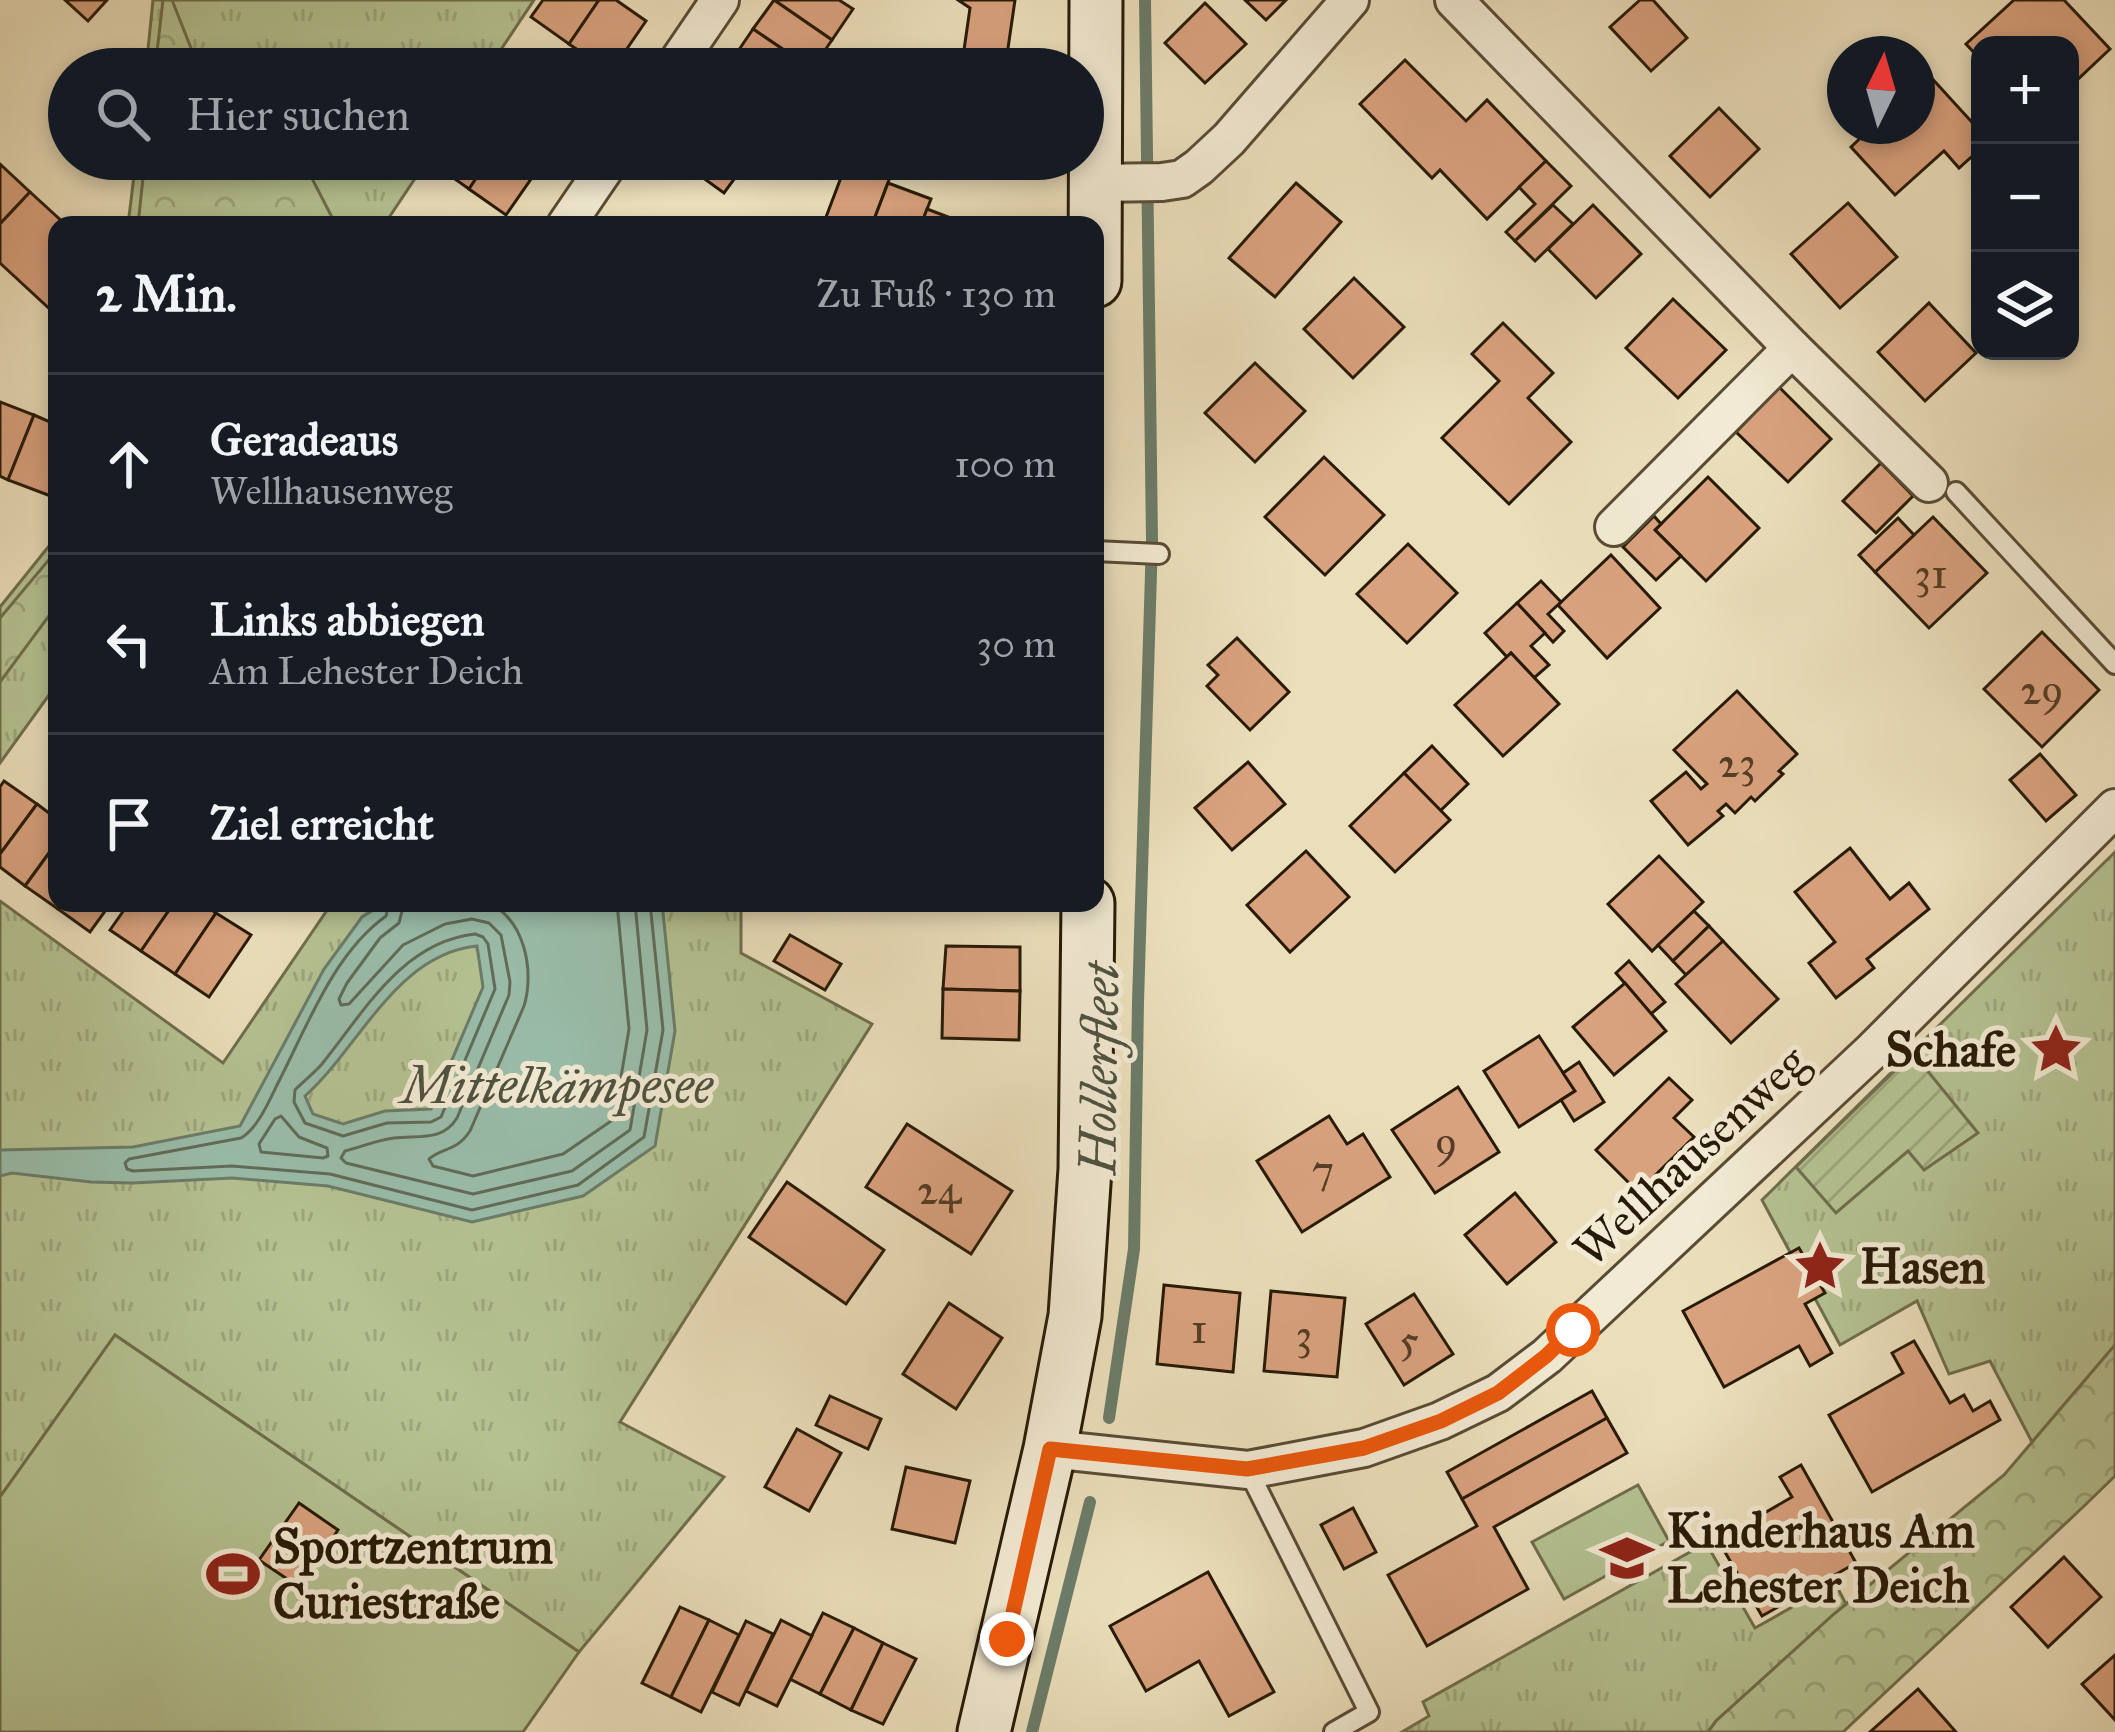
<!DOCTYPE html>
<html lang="de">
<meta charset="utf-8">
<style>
body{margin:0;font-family:"IM FELL Great Primer",serif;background:#242831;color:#f1f3f6}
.controls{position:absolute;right:36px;top:36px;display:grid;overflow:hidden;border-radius:24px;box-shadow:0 6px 18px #0003}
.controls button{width:108px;height:108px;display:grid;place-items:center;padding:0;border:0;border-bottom:3px solid #363941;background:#171b24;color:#f1f3f6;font:60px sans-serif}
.compass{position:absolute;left:1827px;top:36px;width:108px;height:108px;border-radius:50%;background:#171b24;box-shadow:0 6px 18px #0003;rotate:5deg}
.stop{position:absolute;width:36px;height:36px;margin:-27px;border:9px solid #ea580c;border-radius:50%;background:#fff}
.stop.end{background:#ea580c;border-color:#fff;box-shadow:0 3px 12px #0008}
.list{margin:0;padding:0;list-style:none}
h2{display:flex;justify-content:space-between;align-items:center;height:156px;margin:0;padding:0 48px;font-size:51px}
h2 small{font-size:39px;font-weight:400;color:#9ea1a6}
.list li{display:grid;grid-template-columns:78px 1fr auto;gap:36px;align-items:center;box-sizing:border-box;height:180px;padding:0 48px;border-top:3px solid #363941}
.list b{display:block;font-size:45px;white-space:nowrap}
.list p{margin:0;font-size:39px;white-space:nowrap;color:#9ea1a6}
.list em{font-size:39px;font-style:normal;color:#9ea1a6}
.icon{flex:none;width:66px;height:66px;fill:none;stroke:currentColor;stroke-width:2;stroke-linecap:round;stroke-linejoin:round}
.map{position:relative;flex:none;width:2115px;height:1732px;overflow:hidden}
.search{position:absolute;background:#171b24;box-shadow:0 6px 18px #0003;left:48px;top:48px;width:1056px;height:132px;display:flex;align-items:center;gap:30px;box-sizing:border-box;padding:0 42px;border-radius:66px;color:#9ea1a6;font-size:45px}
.panel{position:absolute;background:#171b24;box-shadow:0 6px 18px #0003;left:48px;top:216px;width:1056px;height:696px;border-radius:24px}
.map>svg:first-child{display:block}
</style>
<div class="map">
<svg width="2115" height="1732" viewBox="0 0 2115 1732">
<defs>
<pattern id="grass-tufts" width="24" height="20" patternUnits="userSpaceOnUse" patternTransform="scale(3)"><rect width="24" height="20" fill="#b5c292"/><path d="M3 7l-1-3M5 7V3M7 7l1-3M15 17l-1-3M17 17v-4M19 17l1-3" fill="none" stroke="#9ca67c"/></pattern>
<pattern id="forest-crowns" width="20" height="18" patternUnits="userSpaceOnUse" patternTransform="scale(3)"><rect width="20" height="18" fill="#b5c292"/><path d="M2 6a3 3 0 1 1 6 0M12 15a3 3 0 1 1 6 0" fill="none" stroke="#9ca67c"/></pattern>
<pattern id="garden-furrows" width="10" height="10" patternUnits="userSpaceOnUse" patternTransform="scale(3)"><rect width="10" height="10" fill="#b5c292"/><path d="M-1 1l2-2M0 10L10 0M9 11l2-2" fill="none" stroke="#9ca67c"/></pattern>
</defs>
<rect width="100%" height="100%" fill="#ebdfbb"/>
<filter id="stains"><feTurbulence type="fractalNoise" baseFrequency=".00167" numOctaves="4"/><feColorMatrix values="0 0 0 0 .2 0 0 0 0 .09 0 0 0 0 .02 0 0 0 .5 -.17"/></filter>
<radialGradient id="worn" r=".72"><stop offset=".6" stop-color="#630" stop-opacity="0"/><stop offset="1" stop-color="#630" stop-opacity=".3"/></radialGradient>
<g fill="url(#grass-tufts)" stroke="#6e6e4c" stroke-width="3">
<polygon points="153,0 534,0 488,69 146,69"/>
<polygon points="136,159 428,159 384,225 128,225"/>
<polygon points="57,536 57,684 0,763 0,607"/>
<polygon points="2115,852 2115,1345 2032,1442 1990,1361 1949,1374 1917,1301 1840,1345 1762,1200"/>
<polygon points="0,901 223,1063 332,903 741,903 741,953 872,1024 620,1422 724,1477 579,1652 115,1335 0,1497"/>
<polygon points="1706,1543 1755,1628 1835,1583 1846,1604 1716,1721 1708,1732 1402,1732 1429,1716 1423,1702"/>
</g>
<g fill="url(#forest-crowns)" stroke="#6e6e4c" stroke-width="3">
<polygon points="163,0 172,0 193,53 203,69 155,69"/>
<polygon points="145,159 302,159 336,225 138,225"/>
<polygon points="57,550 57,605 0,682 0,618"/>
<polygon points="2115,1345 2115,1476 2082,1508 1843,1732 1708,1732 1716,1721 1834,1614 2004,1475"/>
</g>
<polygon fill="url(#garden-furrows)" stroke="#6e6e4c" stroke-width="3" points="1913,1053 1978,1133 1924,1170 1908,1151 1836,1213 1796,1167"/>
<g fill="#b5c292" stroke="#6e6e4c" stroke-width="3">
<polygon points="115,1335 579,1652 523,1732 0,1732 0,1497"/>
<polygon points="1638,1485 1669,1541 1564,1599 1532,1542"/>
</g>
<path fill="#99bdaa" stroke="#6b7c69" stroke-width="3" fill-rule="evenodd" d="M385,903h277l13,128 -20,115 -72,50 -111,26 -144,-36 -96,-8 -99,5 -42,-1 -79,-9 -12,3v-26l133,-3 107,-21 84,-157 38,-52zM477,946l6,41 -52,122 -46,2 -42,13 -30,-10 -8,-18c55,-49 91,-142 172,-150z"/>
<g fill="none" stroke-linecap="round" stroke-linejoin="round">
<g stroke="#606c58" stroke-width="3">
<path d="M389,903l-3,13c-53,38 -79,111 -108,167 -9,18 -20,45 -37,55l-112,21 -4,4 2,6 6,2 99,-5 98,8 142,36 106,-25 66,-48 19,-107 -13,-127"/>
<path d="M404,903l-5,20 -19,15 -33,45 -8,16 2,6 8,-1 54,-59 42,-21 27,-5 17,4 12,12 9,47 -1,13 -52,123c-15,24 -38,17 -63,20 -17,2 -33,9 -49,13l-4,7 5,5 127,31 99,-23 58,-41 17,-100 -12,-127"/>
<path d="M487,903c37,14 48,67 37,103l-54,125c-14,21 -27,16 -41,28l4,7 40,10 90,-22 51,-35 15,-90 -12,-126"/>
<path d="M475,934l8,3 5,7 7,45 -54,128 -10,5 -44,1 -44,13 -38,-13 -11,-21 1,-12c9,-9 19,-17 27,-26 42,-52 80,-122 153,-130z"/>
<polygon points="281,1116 299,1137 327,1148 328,1156 323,1158 261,1152 259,1144 275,1119"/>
</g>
<g stroke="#6b7c69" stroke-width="12">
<polyline points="1109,1418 1134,1249 1138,1002 1152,540 1145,0"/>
<polyline points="1032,1732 1090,1502"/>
</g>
</g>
<g fill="#d9a27e" stroke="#271a07" stroke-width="3">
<polygon points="65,0 107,0 88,21"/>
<polygon points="543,0 599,0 569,44 531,17"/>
<polygon points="599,0 616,0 646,21 613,69 606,69 569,44"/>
<polygon points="774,0 839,0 853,9 832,40"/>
<polygon points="774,0 832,40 812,69 753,29"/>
<polygon points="958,0 1015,0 1007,55 964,50 970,8"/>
<polygon points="1245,0 1286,0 1266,20"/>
<polygon points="1640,0 1653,0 1687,38 1651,71 1610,27"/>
<polygon points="2014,0 2064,0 2110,49 2076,81 2070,74 2070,45 1980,45 1980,59 1966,44"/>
<polygon points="1205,3 1246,44 1205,83 1165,43"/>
<polygon points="753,29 812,69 745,69 732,60"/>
<polygon points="1405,60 1466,121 1487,100 1546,161 1487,219 1440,170 1432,178 1360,104"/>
<polygon points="1917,62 1980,131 1980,149 1959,168 1944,151 1895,195 1851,147 1873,126 1917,126"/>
<polygon points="1719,108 1759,149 1710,197 1670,156"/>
<polygon points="433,159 489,159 469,189 431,162"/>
<polygon points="489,159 530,159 540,166 506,215 469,189"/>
<polygon points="677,159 740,159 746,163 724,193"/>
<polygon points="848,159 857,159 892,172 872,225 823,225"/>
<polygon points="1546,161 1571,186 1515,241 1506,232 1535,204 1519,187"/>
<polygon points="0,164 30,192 0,224"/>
<polygon points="888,183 931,199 921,225 872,225"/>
<polygon points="1296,183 1341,222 1275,297 1229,258"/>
<polygon points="30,192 66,225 57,225 57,310 54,313 0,263 0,224"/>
<polygon points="1848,203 1897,257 1840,308 1791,254"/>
<polygon points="1553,205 1573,224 1535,261 1515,241"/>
<polygon points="1593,205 1641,254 1596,298 1548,249"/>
<polygon points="927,209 969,225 921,225"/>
<polygon points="1354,278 1404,327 1353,378 1304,329"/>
<polygon points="1673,299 1726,350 1678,398 1626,348"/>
<polygon points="1929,303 1976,353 1925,401 1878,352"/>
<polygon points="1503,323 1553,373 1528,398 1571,442 1509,504 1442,438 1499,381 1472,354"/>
<polygon points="1255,363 1305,411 1255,462 1205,413"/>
<polygon points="1779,387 1831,439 1788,482 1736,432"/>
<polygon points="0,402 34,415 8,480 0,476"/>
<polygon points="34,415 57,425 56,498 8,480"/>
<polygon points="1324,457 1384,515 1325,575 1265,517"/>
<polygon points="1881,463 1913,496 1876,533 1843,501"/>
<polygon points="1708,477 1759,528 1706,581 1655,530"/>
<polygon points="1654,516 1661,524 1655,530 1681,556 1656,580 1623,547"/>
<polygon points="1933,517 1987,573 1929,628 1875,572"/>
<polygon points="1898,518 1914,535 1875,572 1859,555"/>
<polygon points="1408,544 1457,593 1407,643 1357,594"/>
<polygon points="1611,555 1660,608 1607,658 1558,605"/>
<polygon points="1541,581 1561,602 1548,614 1564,631 1553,642 1517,603"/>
<polygon points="1517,603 1545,633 1531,646 1549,665 1534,678 1511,653 1507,657 1485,633"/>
<polygon points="2042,632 2099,690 2042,747 1984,689"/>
<polygon points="1237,638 1289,692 1250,730 1207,686 1218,675 1208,665"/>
<polygon points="1511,653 1559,704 1503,756 1455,705"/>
<polygon points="1737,691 1797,754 1779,771 1783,774 1755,801 1751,797 1735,813 1726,804 1718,811 1723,816 1688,845 1651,801 1686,772 1701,789 1707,784 1674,750"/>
<polygon points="1432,746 1468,784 1440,811 1404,773"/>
<polygon points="2040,754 2076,795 2046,821 2010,780"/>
<polygon points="1248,762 1285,804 1232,850 1195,808"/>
<polygon points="1404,773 1450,820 1395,872 1350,826"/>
<polygon points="4,781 37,804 0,854 0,787"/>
<polygon points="37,804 57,819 57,842 25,886 0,867 0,854"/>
<polygon points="57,842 57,903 63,903 58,909 25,886"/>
<polygon points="1850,848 1890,899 1909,883 1929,909 1867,959 1874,968 1836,998 1809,963 1835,942 1795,892"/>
<polygon points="1306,851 1349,897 1290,952 1247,905"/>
<polygon points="1659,856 1703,902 1652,951 1608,904"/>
<polygon points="63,903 111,903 90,932 58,909"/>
<polygon points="129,903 174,903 141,951 110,930"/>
<polygon points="174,903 202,903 216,913 175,974 141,951"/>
<polygon points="1694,911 1709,926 1673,961 1658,945"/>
<polygon points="216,913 251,935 209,997 175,974"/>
<polygon points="1709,926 1723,941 1686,975 1673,961"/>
<polygon points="790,935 841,964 825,990 774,961"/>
<polygon points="1723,941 1778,999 1731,1043 1676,984"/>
<polygon points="946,946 1020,947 1020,991 943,989"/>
<polygon points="1629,961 1665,1002 1651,1014 1616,973"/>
<polygon points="1625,983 1666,1031 1614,1075 1573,1027"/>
<polygon points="943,989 1020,991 1019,1040 942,1038"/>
<polygon points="1539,1036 1575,1091 1519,1127 1484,1071"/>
<polygon points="1579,1062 1604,1102 1574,1121 1561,1100 1575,1091 1563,1073"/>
<polygon points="1669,1078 1692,1100 1674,1118 1694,1137 1638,1192 1596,1150"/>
<polygon points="1458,1087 1499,1152 1435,1193 1392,1130"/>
<polygon points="1329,1116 1347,1144 1363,1134 1390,1177 1302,1232 1257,1161"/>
<polygon points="907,1124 1012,1191 971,1254 866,1187"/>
<polygon points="787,1182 884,1250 846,1304 749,1237"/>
<polygon points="1515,1193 1556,1242 1507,1284 1465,1235"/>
<polygon points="1799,1248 1825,1293 1805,1304 1832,1353 1810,1366 1799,1346 1724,1387 1683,1311"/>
<polygon points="1164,1285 1240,1293 1233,1372 1157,1364"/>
<polygon points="1271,1291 1345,1298 1337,1377 1264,1371"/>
<polygon points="1414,1294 1453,1354 1404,1385 1366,1324"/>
<polygon points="949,1303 1002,1338 956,1409 903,1374"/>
<polygon points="1914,1341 1950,1403 1964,1395 1973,1411 1990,1401 2000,1420 1872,1492 1829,1415 1903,1373 1892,1353"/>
<polygon points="1592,1391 1607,1418 1462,1499 1447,1472"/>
<polygon points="830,1396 881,1419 868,1449 816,1425"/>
<polygon points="1607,1418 1627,1453 1494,1527 1528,1589 1427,1646 1388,1575 1477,1526 1462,1499"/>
<polygon points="797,1429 841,1453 809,1511 765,1487"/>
<polygon points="1801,1465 1856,1563 1762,1616 1718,1540 1792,1497 1780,1477"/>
<polygon points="906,1467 970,1481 955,1543 892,1529"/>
<polygon points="299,1503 338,1530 299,1587 259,1560"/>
<polygon points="1353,1508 1376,1552 1344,1569 1321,1525"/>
<polygon points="2064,1557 2101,1597 2048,1647 2011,1607"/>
<polygon points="1208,1572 1274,1692 1229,1716 1199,1661 1146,1691 1110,1626"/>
<polygon points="680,1607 709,1620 671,1697 642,1683"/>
<polygon points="823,1613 854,1628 820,1694 790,1679"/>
<polygon points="709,1620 739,1635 701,1712 671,1697"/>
<polygon points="781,1620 812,1636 777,1706 746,1691"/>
<polygon points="746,1621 773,1634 739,1705 712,1692"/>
<polygon points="854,1628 883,1643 851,1710 820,1694"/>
<polygon points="883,1643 916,1659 883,1724 851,1710"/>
<polygon points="2115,1655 2115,1720 2082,1684"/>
<polygon points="1918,1689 1956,1732 1870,1732"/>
</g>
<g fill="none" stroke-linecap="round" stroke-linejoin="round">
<g stroke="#584b34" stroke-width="24">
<g id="lane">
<polyline points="1956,492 2115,664"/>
<polyline points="1095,551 1159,554"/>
<polyline points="1248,1470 1369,1712 1334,1732"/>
</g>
</g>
<g stroke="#584b34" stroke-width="42">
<g id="street">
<polyline points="1454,0 1792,348 1929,483"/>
<polyline points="673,69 720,0"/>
<polyline points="1097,183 1162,182 1182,179 1199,167 1229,139 1350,0"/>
<polyline points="566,225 611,159"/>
<polyline points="1614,527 1792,348"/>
<polyline points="1050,1449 1248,1470 1364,1448 1440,1421 1498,1393 1547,1356 1871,1052 2115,808"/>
</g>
</g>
<g stroke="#271a07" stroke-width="57">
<g id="secondary">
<polyline points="1095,281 1096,0"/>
<polyline points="984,1732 1050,1449 1075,1316 1085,1169 1088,903"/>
</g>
</g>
<use href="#lane" stroke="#f2ead3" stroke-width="18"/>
<use href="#street" stroke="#f2ead3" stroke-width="36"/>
<use href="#secondary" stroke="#f2ead3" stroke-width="51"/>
</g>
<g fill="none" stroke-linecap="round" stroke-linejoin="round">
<polyline stroke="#ea580c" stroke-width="15" points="1007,1639 1050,1449 1247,1469 1364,1448 1441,1421 1498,1393 1546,1356 1573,1330"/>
</g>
<defs>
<g id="sight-bare" transform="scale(4.14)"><path d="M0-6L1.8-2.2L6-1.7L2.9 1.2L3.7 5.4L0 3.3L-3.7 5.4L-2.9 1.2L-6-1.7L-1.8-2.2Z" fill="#8f2418" stroke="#f2ead3" stroke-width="2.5" paint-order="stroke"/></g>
<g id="school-bare" transform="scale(4.14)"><path d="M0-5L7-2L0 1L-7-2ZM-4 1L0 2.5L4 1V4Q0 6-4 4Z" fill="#8f2418" stroke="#f2ead3" stroke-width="2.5" paint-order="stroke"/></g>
<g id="stadium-bare" transform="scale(4.14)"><path d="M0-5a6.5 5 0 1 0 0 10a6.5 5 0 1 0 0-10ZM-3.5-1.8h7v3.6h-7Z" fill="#8f2418" stroke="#f2ead3" stroke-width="2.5" paint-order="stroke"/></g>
</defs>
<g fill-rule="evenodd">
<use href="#sight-bare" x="2056" y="1049"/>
<use href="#sight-bare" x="1820" y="1266"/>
<use href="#school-bare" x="1627" y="1558"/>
<use href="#stadium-bare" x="233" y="1574"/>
</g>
<g text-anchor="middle" stroke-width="10" stroke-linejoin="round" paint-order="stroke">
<g font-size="42" fill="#543c25">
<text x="1931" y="588">31</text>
<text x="2042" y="704">29</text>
<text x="1737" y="777">23</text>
<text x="1446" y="1156">9</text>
<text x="1323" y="1184">7</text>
<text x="939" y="1204">24</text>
<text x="1199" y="1343">1</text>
<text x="1304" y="1349">3</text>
<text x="1409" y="1354">5</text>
</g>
<g font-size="48" font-weight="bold" fill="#271a07" stroke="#f2ead3" text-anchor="start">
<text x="2016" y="1066" text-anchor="end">Schafe</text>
<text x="1860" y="1283">Hasen</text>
<text x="1667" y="1547">Kinderhaus Am<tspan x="1667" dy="55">Lehester Deich</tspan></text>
<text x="273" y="1563">Sportzentrum<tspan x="273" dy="55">Curiestraße</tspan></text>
</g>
<g font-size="48" fill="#271a07" stroke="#f2ead3">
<text transform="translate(1690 1155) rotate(-43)" y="17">Wellhausenweg</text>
</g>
<g font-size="51" font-style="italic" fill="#4f5340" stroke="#f2ead3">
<text transform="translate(1099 1069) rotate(-89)" y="18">Hollerfleet</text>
<text x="557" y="1103">Mittelkämpesee</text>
</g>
</g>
<rect width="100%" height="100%" filter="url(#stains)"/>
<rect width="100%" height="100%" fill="url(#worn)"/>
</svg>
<div class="controls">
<button>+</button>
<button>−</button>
<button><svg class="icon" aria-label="layers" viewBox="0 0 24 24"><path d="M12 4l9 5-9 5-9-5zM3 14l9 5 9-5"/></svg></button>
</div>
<svg class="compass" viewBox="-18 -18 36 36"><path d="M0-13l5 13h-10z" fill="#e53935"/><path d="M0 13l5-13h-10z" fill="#9ea1a6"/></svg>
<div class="stop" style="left:1573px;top:1330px"></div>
<div class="stop end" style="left:1007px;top:1639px"></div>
<div class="search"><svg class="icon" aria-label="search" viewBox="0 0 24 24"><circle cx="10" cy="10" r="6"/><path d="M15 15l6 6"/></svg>Hier suchen</div>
<section class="panel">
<h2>2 Min.<small>Zu Fuß · 130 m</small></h2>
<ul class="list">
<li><svg class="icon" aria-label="ahead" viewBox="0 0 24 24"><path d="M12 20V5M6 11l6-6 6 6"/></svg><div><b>Geradeaus</b><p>Wellhausenweg</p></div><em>100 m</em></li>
<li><svg class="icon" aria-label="left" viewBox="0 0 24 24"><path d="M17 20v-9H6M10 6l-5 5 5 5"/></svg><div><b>Links abbiegen</b><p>Am Lehester Deich</p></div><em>30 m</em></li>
<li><svg class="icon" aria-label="arrive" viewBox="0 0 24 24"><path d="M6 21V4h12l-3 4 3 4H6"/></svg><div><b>Ziel erreicht</b></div></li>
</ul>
</section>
</div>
